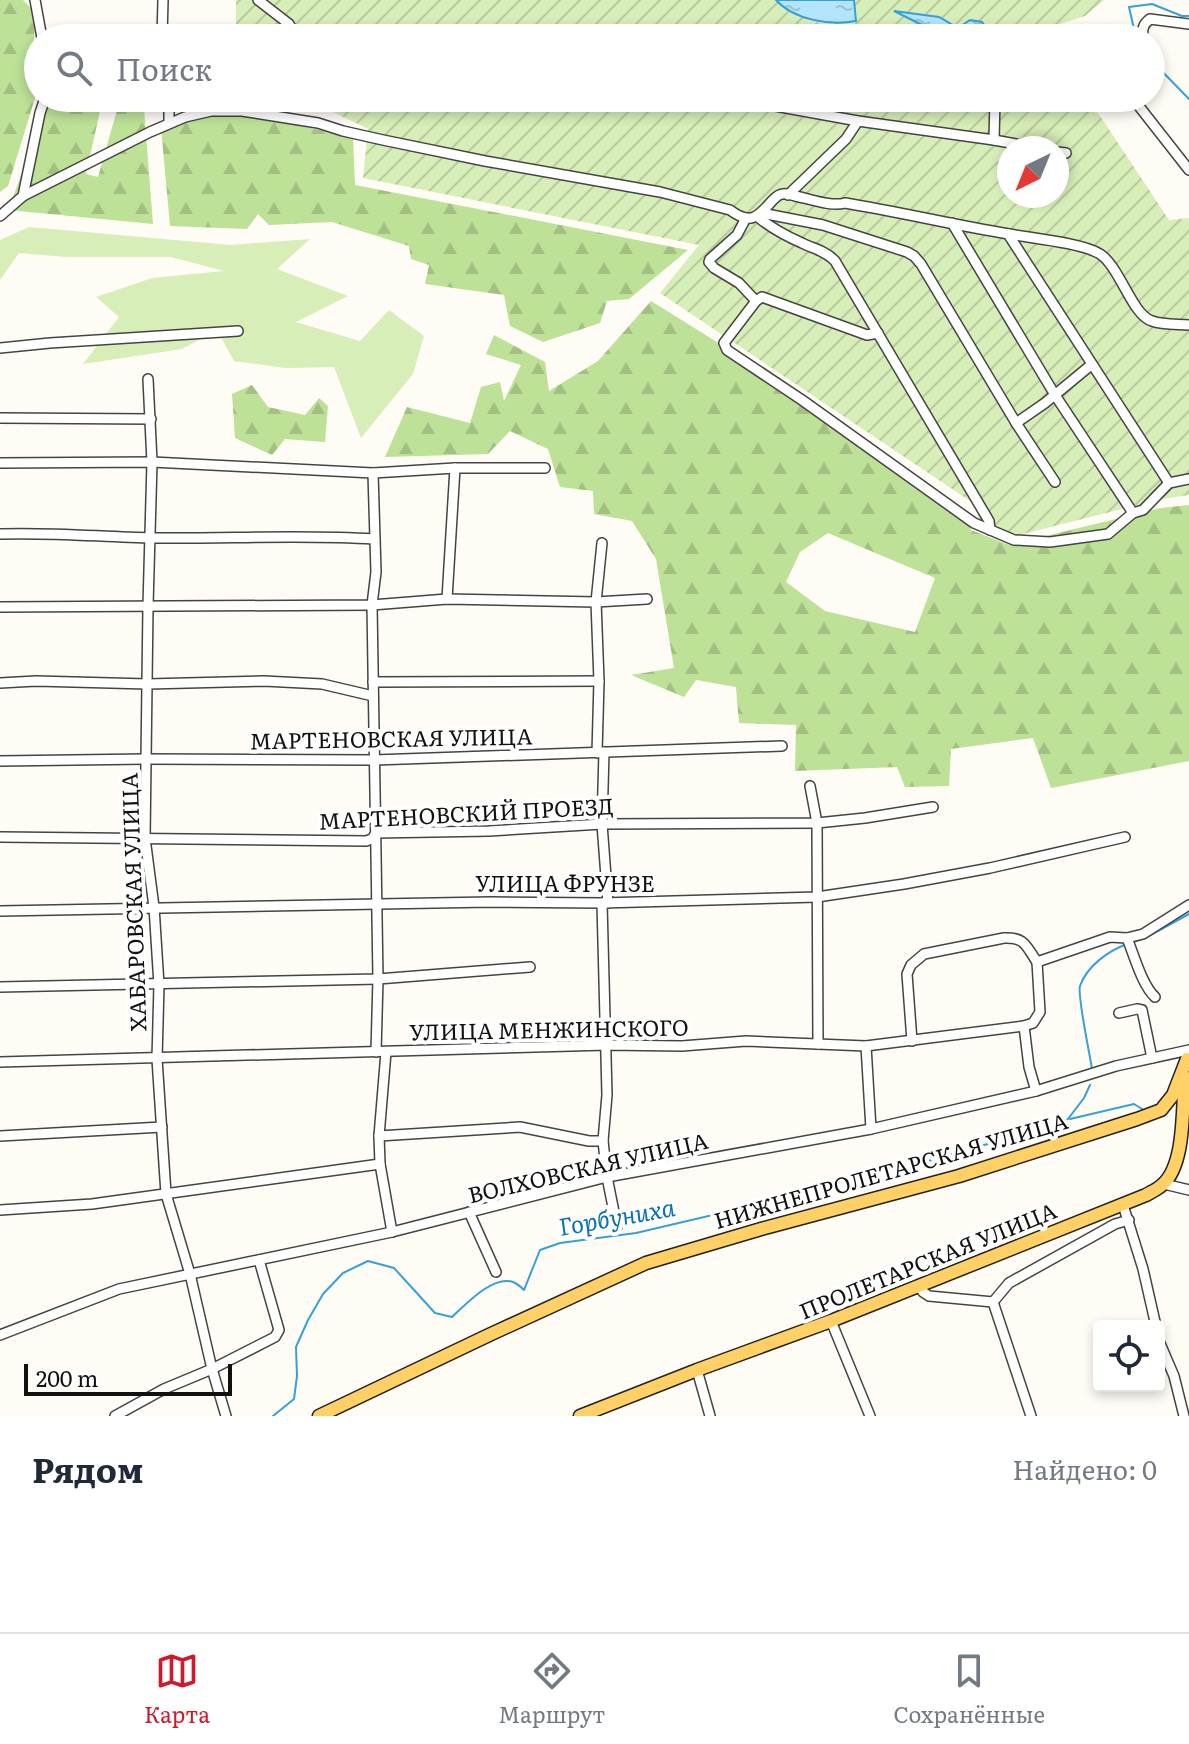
<!DOCTYPE html>
<html lang="ru">
<meta charset="utf-8">
<style>
body{margin:0;font-family:Literata,serif;background:#f2f2f3;color:#1f2937}
.controls{position:absolute;right:24px;bottom:24px;display:grid;overflow:hidden;border-radius:8px;box-shadow:0 4px 12px #0003}
.controls button{width:72px;height:72px;display:grid;place-items:center;padding:0;border:0;border-bottom:2px solid #e0e1e3;background:#fff;color:#1f2937;font:40px sans-serif}
.compass{position:absolute;left:997px;top:136px;width:72px;height:72px;border-radius:50%;background:#fff;box-shadow:0 4px 12px #0003;rotate:223deg}
.scale{position:absolute;left:24px;bottom:20px;width:208px;box-sizing:border-box;padding-left:8px;border:4px solid #111;border-top:0;font-size:22px;line-height:28px;white-space:nowrap;color:#111;-webkit-text-stroke:6px #fff;paint-order:stroke}
.list{margin:0;padding:0;list-style:none}
h2{display:flex;justify-content:space-between;align-items:center;height:104px;margin:0;padding:0 32px;font-size:34px}
h2 small{font-size:26px;font-weight:400;color:#747a83}
.icon{flex:none;width:44px;height:44px;fill:none;stroke:currentColor;stroke-width:2;stroke-linecap:round;stroke-linejoin:round}
.map{position:relative;flex:none;width:1189px;height:1416px;overflow:hidden}
.search{position:absolute;background:#fff;box-shadow:0 4px 12px #0003;left:24px;right:24px;top:24px;height:88px;display:flex;align-items:center;gap:20px;box-sizing:border-box;padding:0 28px;border-radius:44px;color:#747a83;font-size:30px}
.sheet{height:216px;background:#fff}
nav{display:flex;justify-content:space-around;align-items:center;box-sizing:border-box;height:112px;border-top:2px solid #e0e1e3;background:#fff;font-size:22px;color:#747a83}
nav a{display:grid;justify-items:center;gap:4px}
nav .on{color:#cf1a2d}
.map>svg:first-child{display:block}
</style>
<div class="map">
<svg width="1189" height="1416" viewBox="0 0 1189 1416">
<defs>
<pattern id="forest-firs" width="22" height="20" patternUnits="userSpaceOnUse" patternTransform="scale(2)"><rect width="22" height="20" fill="#bce197"/><path d="M5 1l3.5 6h-7zM16 11l3.5 6h-7z" fill="#a1c081"/></pattern>
<pattern id="garden-furrows" width="10" height="10" patternUnits="userSpaceOnUse" patternTransform="scale(2)"><rect width="10" height="10" fill="#d8eeb9"/><path d="M-1 1l2-2M0 10L10 0M9 11l2-2" fill="none" stroke="#b8cb9e"/></pattern>
<pattern id="water-ripples" width="26" height="14" patternUnits="userSpaceOnUse" patternTransform="scale(2)"><rect width="26" height="14" fill="#b4e5fc"/><path d="M2 4q2-2 4 0t4 0M15 11q2-2 4 0t4 0" fill="none" stroke="#9ac3d7"/></pattern>
</defs>
<rect width="100%" height="100%" fill="#fffcf5"/>
<polygon fill="#d8eeb9" points="29,227 231,245 310,239 277,269 348,296 296,322 360,341 389,310 424,336 413,374 361,438 334,367 286,368 234,361 217,330 182,349 83,364 119,317 96,297 152,278 224,271 171,257 66,257 19,253 0,280 0,240"/>
<g fill="url(#forest-firs)" fill-rule="evenodd">
<polygon points="0,0 23,0 34,11 35,98 8,186 0,192"/>
<polygon points="52,98 86,98 102,102 86,174 98,177 119,103 144,109 153,224 8,210 44,115"/>
<polygon points="224,110 353,137 355,185 688,250 629,299 607,301 600,323 543,342 510,326 504,295 425,284 429,265 411,259 409,246 332,222 269,225 258,214 247,229 170,226 161,128"/>
<path d="M651,301l140,87 177,126 3,16 38,15 152,-37 28,-3v256l-138,27 -18,-50 -82,11 -2,37 -44,1 -8,-20 -102,4 1,-46 -57,-2 -3,-36 -40,-7 -12,17 -53,-22 43,-7 -18,-109 -24,-38 -38,-7 -1,-23 -33,-4 -12,-38 -38,-18 -22,23 -103,3 22,-50 63,16 11,-36 19,-5 4,19 17,-36 -35,-11 8,-19 51,27 4,29 49,-30zM828,533l107,45 -20,54 -90,-21 -39,-29 14,-30z"/>
<polygon points="252,385 268,407 305,415 319,398 328,406 325,442 285,439 272,455 235,438 232,394"/>
</g>
<g fill="url(#garden-furrows)" fill-rule="evenodd">
<polygon points="236,0 1104,0 1085,16 1016,38 236,38"/>
<path d="M305,98h732l61,15 71,107 20,-2v277l-27,4 -151,38 -31,-12 -4,-20 -316,-212 39,-48 -336,-67 5,-49zM1009,148h48v48h-48z"/>
</g>
<g fill="url(#water-ripples)" stroke="#34a1da" stroke-width="2">
<path d="M776,0h78l2,21c-25,5 -62,-1 -80,-21z"/>
<polygon points="894,11 939,17 958,28 970,20 982,22 988,31 984,38 966,38 932,30"/>
</g>
<g fill="none" stroke-linecap="round" stroke-linejoin="round">
<g stroke="#34a1da" stroke-width="2">
<polyline points="1136,38 1129,7 1152,4 1182,16 1189,16"/>
<polyline points="1151,60 1189,99"/>
<polyline points="1133,942 1145,938 1189,914"/>
<path d="M1092,1069c-2,-14 -15,-74 -12,-83 7,-20 28,-35 47,-42"/>
<polyline points="1070,1119 1134,1104 1142,1109"/>
<path d="M273,1416l21,-17 3,-23 -1,-29 12,-27 15,-26 20,-21 25,-12 26,7 41,45 17,4c14,-13 41,-42 61,-35 5,2 8,5 11,8l16,-40 20,-7 76,-10 132,-31 32,-5 27,-13 36,-10 58,-11 123,-35 24,-9 16,-21 6,-13"/>
</g>
<g stroke="#444" stroke-width="12">
<g id="minor">
<polyline points="35,0 42,38"/>
<polyline points="258,0 289,24 295,35"/>
<polyline points="162,38 163,0"/>
<polyline points="287,38 295,35 332,38"/>
<path d="M1143,38c-1,-9 0,-14 7,-19l39,5"/>
<polyline points="164,98 169,110 169,123"/>
<polyline points="730,98 858,121 994,140 995,98"/>
<polyline points="1136,98 1138,105 1189,170"/>
<polyline points="994,140 1038,148"/>
<polyline points="1057,152 1066,153"/>
<polyline points="788,195 846,139 858,121"/>
<path d="M23,196l127,-64 35,-15 26,-6h31l76,12 25,8 40,9 102,21 175,31 70,18c20,15 27,8 42,-9 3,-3 6,-7 11,-7 4,-1 8,1 12,2 16,3 36,11 50,7 55,9 109,22 164,31 22,4 73,9 91,20 20,13 32,61 52,67 11,4 25,3 37,4"/>
<polyline points="761,213 823,225 907,252 914,256 921,264 1016,423 1055,482"/>
<polyline points="0,216 23,196 40,113 45,98"/>
<path d="M758,217c13,11 28,19 44,26 12,6 24,8 33,18l154,260 1,9"/>
<polyline points="746,218 737,235 710,259 709,262 714,268 739,283 756,301"/>
<polyline points="952,223 1055,395 1133,513"/>
<polyline points="1008,234 1169,483"/>
<polyline points="878,333 867,335 762,297 756,301 724,343 727,350 802,400 974,523 1014,540 1050,542 1108,534 1133,513 1143,510 1169,483 1189,479"/>
<polyline points="0,348 50,343 238,331"/>
<polyline points="148,379 152,462 148,606 145,838 154,907 159,985 157,1059 166,1194 190,1274 212,1369 226,1416"/>
<polyline points="0,418 151,419"/>
<polyline points="1016,423 1045,403 1091,365"/>
<polyline points="0,463 152,462 373,473 455,468 545,468"/>
<polyline points="373,473 376,572 372,605 378,979 376,1052"/>
<path d="M0,534c51,-2 102,3 153,4 74,1 148,-4 221,1"/>
<polyline points="447,599 455,468"/>
<polyline points="0,607 372,605 447,599 596,602 647,599"/>
<polyline points="373,682 599,681"/>
<polyline points="0,683 36,681 148,684 264,681 322,684 373,696"/>
<polyline points="604,752 602,824 608,903"/>
<polyline points="597,753 599,681 596,602 602,543"/>
<polyline points="0,761 146,759 374,760 782,746"/>
<polyline points="810,786 817,823 818,1044"/>
<polyline points="0,837 366,841 372,839 376,833 489,831 602,824 817,823 865,818 933,807"/>
<polyline points="602,903 607,1095 603,1141 607,1177 617,1227"/>
<polyline points="0,911 490,902 602,903 817,897 904,884 990,868 1125,837"/>
<path d="M1127,938c7,17 15,47 28,59"/>
<polyline points="0,987 378,979 530,967"/>
<polyline points="1119,1013 1137,1009 1142,1010 1152,1058"/>
<polyline points="1024,1026 1029,1067 1036,1091"/>
<path d="M912,1041l-5,-67 4,-9 13,-11 80,-16c21,-1 22,8 33,24l73,-25 17,1 16,-4 46,-29"/>
<polyline points="866,1046 871,1129"/>
<polyline points="386,1052 379,1136 380,1164 392,1232"/>
<polyline points="0,1062 607,1045 682,1046 746,1041 866,1046 1024,1026 1033,1023 1040,1012 1037,962"/>
<polyline points="0,1136 162,1127"/>
<polyline points="379,1136 520,1127 589,1141 603,1141"/>
<polyline points="1164,1184 1189,1190"/>
<polyline points="1123,1205 1143,1269 1156,1326"/>
<polyline points="0,1210 92,1204 380,1164"/>
<polyline points="469,1212 496,1272"/>
<polyline points="919,1286 923,1292 929,1296 993,1302 1009,1283 1115,1224 1129,1220"/>
<polyline points="993,1302 1031,1416"/>
<polyline points="831,1321 870,1416"/>
<polyline points="0,1335 119,1289 392,1232 607,1177 871,1129 1036,1091 1116,1066 1189,1050"/>
<polyline points="1159,1341 1174,1376 1184,1416"/>
<polyline points="697,1370 710,1416"/>
<polyline points="115,1416 164,1389 212,1369 275,1337 279,1330 259,1260"/>
</g>
</g>
<g stroke="#222" stroke-width="15">
<g id="major">
<polyline points="319,1416 489,1335 646,1263 761,1229 959,1176 1137,1119 1161,1110 1173,1095 1187,1059"/>
<path d="M580,1416l117,-46 134,-49 315,-126c5,-3 12,-6 16,-10 24,-20 20,-79 23,-108"/>
</g>
</g>
<use href="#minor" stroke="#fff" stroke-width="9"/>
<use href="#major" stroke="#ffd065" stroke-width="12"/>
</g>
<g text-anchor="middle" stroke-width="8" stroke-linejoin="round" paint-order="stroke">
<g font-size="22" fill="#111" stroke="#fff">
<text transform="translate(391 739) rotate(-1)" y="8">МАРТЕНОВСКАЯ УЛИЦА</text>
<text transform="translate(466 814) rotate(-3)" y="8">МАРТЕНОВСКИЙ ПРОЕЗД</text>
<text x="565" y="892">УЛИЦА ФРУНЗЕ</text>
<text transform="translate(134 902) rotate(-92)" y="8">ХАБАРОВСКАЯ УЛИЦА</text>
<text transform="translate(549 1030) rotate(-1)" y="8">УЛИЦА МЕНЖИНСКОГО</text>
<text transform="translate(588 1168) rotate(-13)" y="8">ВОЛХОВСКАЯ УЛИЦА</text>
<text transform="translate(891 1171) rotate(-16)" y="8">НИЖНЕПРОЛЕТАРСКАЯ УЛИЦА</text>
<text transform="translate(928 1261) rotate(-22)" y="8">ПРОЛЕТАРСКАЯ УЛИЦА</text>
</g>
<g font-size="24" font-style="italic" fill="#0c72b0" stroke="#fff">
<text transform="translate(617 1218) rotate(-10)" y="8">Горбуниха</text>
</g>
</g>
</svg>
<div class="controls">
<button><svg class="icon" aria-label="locate" viewBox="0 0 24 24"><circle cx="12" cy="12" r="6"/><path d="M12 2v4M12 18v4M2 12h4M18 12h4"/></svg></button>
</div>
<svg class="compass" viewBox="-18 -18 36 36"><path d="M0-13l5 13h-10z" fill="#e53935"/><path d="M0 13l5-13h-10z" fill="#747a83"/></svg>
<div class="scale">200 m</div>
<div class="search"><svg class="icon" aria-label="search" viewBox="0 0 24 24"><circle cx="10" cy="10" r="6"/><path d="M15 15l6 6"/></svg>Поиск</div>
</div>
<section class="sheet">
<h2>Рядом<small>Найдено: 0</small></h2>
<ul class="list">
</ul>
</section>
<nav>
<a class="on"><svg class="icon" aria-label="map" viewBox="0 0 24 24"><path d="M3 6l6-2 6 2 6-2v14l-6 2-6-2-6 2zM9 4v14M15 6v14"/></svg>Карта</a>
<a><svg class="icon" aria-label="directions" viewBox="0 0 24 24"><path d="M12 3l9 9-9 9-9-9zM9 14v-3h6M13 9l2 2-2 2"/></svg>Маршрут</a>
<a><svg class="icon" aria-label="saved" viewBox="0 0 24 24"><path d="M7 4h10v16l-5-4-5 4z"/></svg>Сохранённые</a>
</nav>
